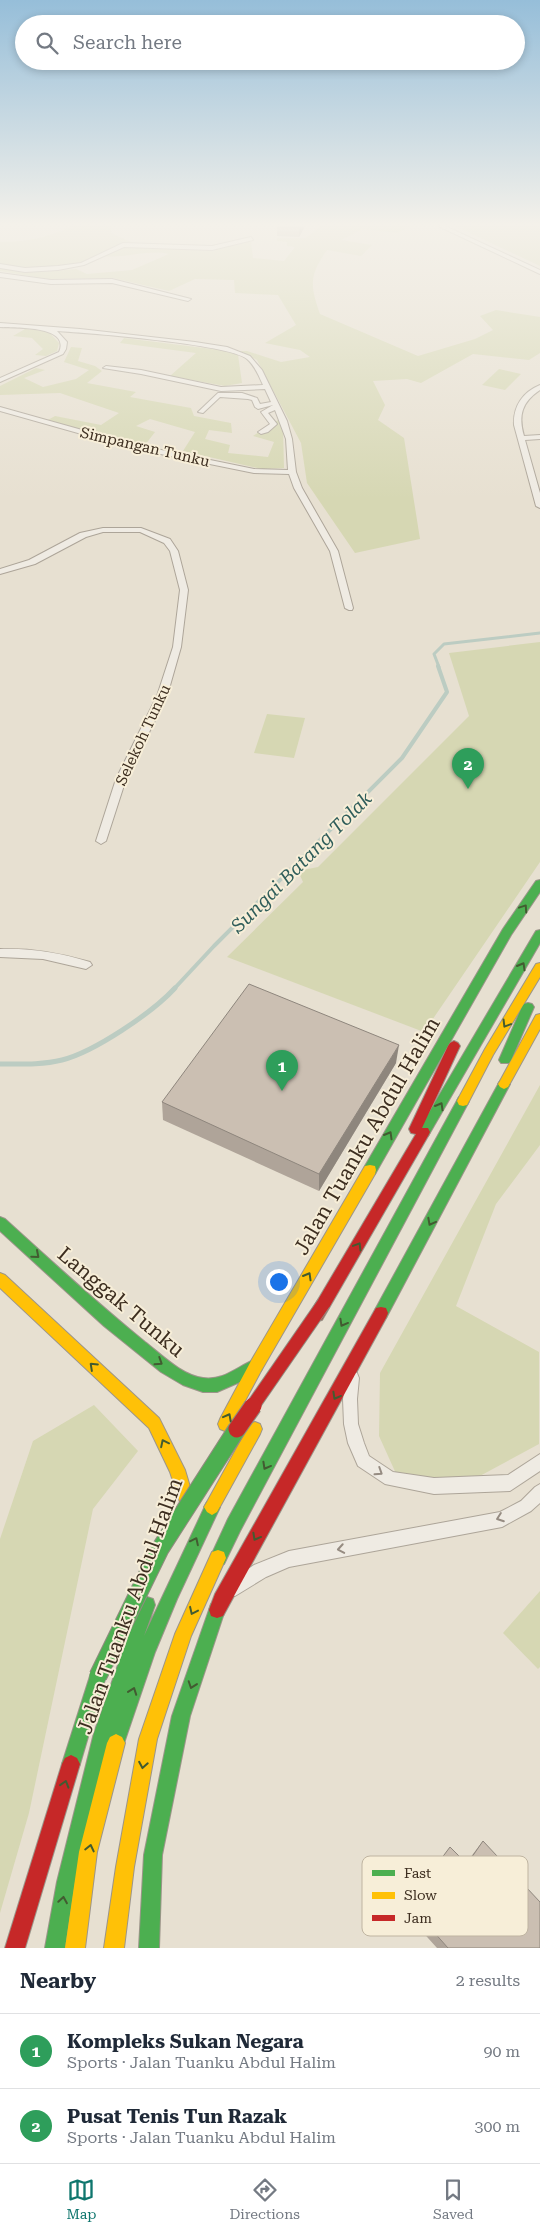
<!DOCTYPE html>
<meta charset="utf-8">
<style>
body{margin:0;font-family:"Roboto Serif",serif;background:#f2f2f3;color:#1f2937}
.you{position:absolute;left:278px;top:1281px;width:18px;height:18px;margin:-12px;border:4px solid #fff;border-radius:50%;background:#1a73e8;box-shadow:0 0 0 8px #1a73e833}
.badge{display:grid;place-items:center;width:32px;height:32px;border-radius:50%;background:#0f766e;color:#fff;font-size:16px;font-weight:700}
.pin{position:absolute;translate:-50% -41px;filter:drop-shadow(0 1px 2px #0008)}
.pin::after{content:'';position:absolute;top:26px;width:18px;height:15px;background:inherit;clip-path:polygon(0 0,100% 0,50% 100%)}
.list{margin:0;padding:0;list-style:none}
h2{display:flex;justify-content:space-between;align-items:center;height:65px;margin:0;padding:0 20px;font-size:21px}
h2 small{font-size:16px;font-weight:400;color:#747a83}
.list li{display:grid;grid-template-columns:32px 1fr auto;gap:15px;align-items:center;box-sizing:border-box;height:75px;padding:0 20px;border-top:1px solid #e0e1e3}
.list b{display:block;font-size:19px;white-space:nowrap}
.list p{margin:0;font-size:16px;white-space:nowrap;color:#747a83}
.list em{font-size:16px;font-style:normal;color:#747a83}
.icon{flex:none;width:28px;height:28px;fill:none;stroke:currentColor;stroke-width:2;stroke-linecap:round;stroke-linejoin:round}
.map{position:relative;flex:none;width:540px;height:1948px;overflow:hidden}
.search{position:absolute;background:#fff;box-shadow:0 2px 8px #0003;left:15px;right:15px;top:15px;height:55px;display:flex;align-items:center;gap:12px;box-sizing:border-box;padding:0 18px;border-radius:28px;color:#747a83;font-size:19px}
.sheet{height:215px;background:#fff}
nav{display:flex;justify-content:space-around;align-items:center;box-sizing:border-box;height:70px;border-top:1px solid #e0e1e3;background:#fff;font-size:14px;color:#747a83}
nav a{display:grid;justify-items:center;gap:2px}
nav .on{color:#0f766e}
.map>svg:first-child{display:block}
</style>
<div class="map">
<svg width="540" height="1948" viewBox="0 0 540 1948">
<rect width="100%" height="100%" fill="#e7e0d1"/>
<g fill="#d6d7b3">
<path d="M71,226h41l-1,7 20,9c-21,4 -34,16 -54,22 -25,7 -51,4 -77,0v-22c25,0 49,-4 71,-16z"/>
<path d="M321,226h91l-15,7 -34,-4 -22,11 31,5 -11,11 -34,-6c-18,26 -17,35 -7,64l98,42 57,-17 18,-9 -13,-14 16,-6 44,7v36l-11,7 -56,-6 -52,29 -14,-4 -34,2 12,24 -7,15 26,18 16,101 -65,14 -48,-70 -6,-40 -44,-83 -17,-9h7l34,11 29,-5 -10,-7 -35,-7 31,-18 -18,-30 -43,-2 -1,-13 -39,-1 -26,12 -56,-13 -66,1 -47,-8v-4l43,5 33,-3 11,5 45,-4 37,-16c-22,-5 -45,5 -67,2l27,-10 82,4 40,-9 2,17 31,3 11,-14 -8,-1v-4l-10,-1v-3h29z"/>
<polygon points="455,226 540,226 540,266"/>
<polygon points="25,329 48,331 59,343 57,351 46,356 35,355 43,349 32,338 13,336"/>
<polygon points="124,338 220,350 238,355 242,383 225,386 170,376 196,353 120,343"/>
<polygon points="71,347 82,348 78,361 95,366 102,371 87,383 136,392 130,397 191,408 194,416 231,423 232,433 209,430 205,439 230,445 228,453 268,457 274,442 253,436 278,420 283,429 284,468 262,469 183,451 195,432 150,419 136,426 155,432 145,445 46,421 55,416 101,425 119,413 60,393 0,395 0,386 36,368 45,370 24,378 43,387 76,379 89,370 64,362"/>
<polygon points="499,369 521,374 505,390 482,385"/>
<polygon points="540,642 540,862 424,1032 227,957 303,882 298,871 318,867 469,716 449,653"/>
<polygon points="267,714 305,718 294,758 254,753"/>
<polygon points="540,1085 540,1145 496,1204 456,1306 539,1352 539,1444 465,1484 398,1478 379,1436 380,1373"/>
<polygon points="94,1405 138,1451 93,1509 29,1813 0,1913 0,1539 33,1441"/>
<polygon points="540,1591 540,1667 538,1669 503,1633"/>
</g>
<g fill="none" stroke-linecap="round" stroke-linejoin="round">
<polyline stroke="#bcccc2" stroke-width="3" points="439,667 434,654 444,644 540,633"/>
<polyline stroke="#bcccc2" stroke-width="4" points="173,990 214,946 402,758 447,692 438,666"/>
<path stroke="#bcccc2" stroke-width="5" d="M0,1064c20,0 42,1 62,-4 32,-8 90,-47 113,-72"/>
<g stroke="#ada599" stroke-width="2">
<g id="street">
<polygon points="438,226 445,226 540,270 540,274"/>
<polygon points="251,237 253,240 212,250 124,247 84,265 58,270 25,272 0,268 0,264 25,268 58,266 81,263 123,243 212,246"/>
<polygon points="0,273 51,280 112,279 191,299 188,301 112,283 51,284 0,277"/>
<path d="M0,323l80,6 115,13 32,5 23,9 12,14 25,51 5,18 4,33 6,16 36,63 15,57 -1,2h-3l-4,-2 -15,-57 -36,-63 -5,-14 -35,-1 -123,-25 -131,-37v-4l132,37 122,25 34,1 -2,-31 -11,-29 -7,3 9,11 -1,1 -8,7 -7,2 -3,-2 12,-8 -9,-12 12,-7 -15,4 -3,-2 -3,-7 -4,-1 -28,-2 -17,16 -5,-1 20,-19h24l15,5 3,6 11,-2 -6,-13 -44,2 -80,-17 -38,-6 3,-2 35,4 80,17 42,-2c-4,-9 -8,-19 -16,-26 -18,-15 -159,-26 -190,-28l10,11 -1,7 -3,5 -63,28v-4l59,-26c12,-27 -45,-24 -59,-25z"/>
<path d="M540,385v5c-18,12 -22,25 -16,46l16,-1v4l-15,1 15,53v15l-4,-2 -22,-81c-1,-19 9,-33 26,-40z"/>
<polygon points="103,528 141,528 170,539 178,551 188,590 181,647 167,696 126,779 106,841 101,844 96,841 116,779 157,696 173,647 180,590 170,551 164,543 140,532 103,532 86,537 35,564 0,574 0,569 29,560 80,533"/>
<path d="M0,949c32,-1 60,4 90,13l2,3 -6,4 -43,-10 -43,-2z"/>
<polygon points="352,1371 357,1373 359,1378 357,1399 358,1424 364,1443 369,1456 393,1472 434,1478 508,1475 540,1454 540,1471 510,1491 434,1494 385,1484 358,1466 348,1443 344,1424 343,1399 347,1373"/>
<polygon points="540,1484 540,1503 531,1511 502,1527 289,1567 266,1577 235,1596 229,1594 227,1588 229,1582 254,1565 289,1551 500,1512 521,1501 535,1487"/>
</g>
</g>
<g stroke="#9c958a" stroke-width="2">
<g id="fast">
<polygon points="540,880 540,892 511,935 375,1174 370,1175 365,1174 364,1170 365,1166 503,929 536,881"/>
<polygon points="540,930 540,943 428,1136 424,1137 420,1136 418,1132 420,1128 536,931"/>
<polygon points="528,1003 532,1004 534,1007 511,1060 509,1063 501,1063 499,1060 522,1007 524,1004"/>
<polygon points="504,1079 508,1081 510,1084 386,1318 381,1319 376,1318 374,1313 376,1308 500,1081"/>
<polygon points="463,1096 467,1097 469,1101 467,1105 240,1531 224,1564 218,1566 212,1564 210,1558 228,1519 459,1097"/>
<path d="M0,1217l5,2c46,42 92,84 140,123 17,13 36,33 58,36 21,3 35,-12 53,-19l5,2 2,5 -2,5 -12,7 -32,14h-14l-20,-7 -22,-13 -57,-46 -104,-95z"/>
<polygon points="212,1499 217,1502 220,1507 177,1599 155,1652 122,1749 116,1752 110,1749 109,1746 75,1882 65,1948 45,1948 57,1882 94,1733 139,1605 141,1599 147,1597 153,1599 155,1605 144,1636 207,1502"/>
<polygon points="217,1602 223,1604 225,1610 190,1716 162,1855 159,1948 139,1948 144,1855 172,1716 209,1610 211,1604"/>
<polygon points="98,1668 104,1670 106,1676 80,1764 77,1770 71,1773 65,1770 62,1764 90,1676 92,1670"/>
</g>
</g>
<g stroke="#9c958a" stroke-width="2">
<g id="slow">
<polygon points="540,963 540,977 493,1055 467,1105 463,1106 459,1105 457,1101 485,1049 536,964"/>
<polygon points="540,1014 540,1029 508,1087 504,1089 500,1087 498,1084 500,1081 536,1015"/>
<polygon points="370,1165 375,1166 376,1170 375,1174 261,1371 230,1429 225,1431 220,1429 218,1424 220,1419 251,1361 365,1166"/>
<polygon points="0,1273 5,1275 159,1418 185,1470 193,1497 190,1502 185,1505 180,1502 170,1472 149,1428 0,1288"/>
<polygon points="255,1422 260,1424 262,1429 260,1434 217,1512 212,1515 207,1512 204,1507 207,1502 250,1424"/>
<polygon points="218,1550 224,1552 226,1558 191,1636 157,1739 134,1867 124,1948 104,1948 116,1867 139,1739 175,1634 212,1552"/>
<polygon points="116,1734 122,1737 125,1743 97,1852 85,1948 65,1948 79,1852 107,1743 110,1737"/>
</g>
</g>
<g stroke="#9c958a" stroke-width="2">
<g id="jam">
<polygon points="454,1041 458,1043 460,1046 422,1128 428,1128 430,1132 428,1136 322,1320 317,1321 312,1320 310,1315 312,1310 416,1134 411,1133 409,1129 448,1046 450,1043"/>
<polygon points="381,1307 386,1308 388,1313 386,1318 223,1616 217,1618 211,1616 209,1610 215,1594 376,1308"/>
<polygon points="71,1755 77,1758 80,1764 25,1948 5,1948 62,1764 65,1758"/>
</g>
</g>
<use href="#street" fill="#efebe3" fill-rule="evenodd"/>
<use href="#fast" fill="#4caf50" fill-rule="evenodd"/>
<use href="#slow" fill="#ffc107" fill-rule="evenodd"/>
<use href="#jam" fill="#c62828" fill-rule="evenodd"/>
<g stroke="#928b80" stroke-width="19" stroke-linecap="butt">
<polyline id="fast-bridge" points="98,1676 160,1549 237,1429"/>
</g>
<g stroke="#928b80" stroke-width="15" stroke-linecap="butt">
<polyline id="jam-bridge-far1" points="252,1407 324,1303"/>
</g>
<g stroke="#928b80" stroke-width="19" stroke-linecap="butt">
<polyline id="jam-bridge" points="237,1429 253,1406"/>
</g>
<use href="#fast-bridge" stroke="#4caf50" stroke-width="17"/>
<use href="#jam-bridge-far1" stroke="#c62828" stroke-width="13"/>
<use href="#jam-bridge" stroke="#c62828" stroke-width="17"/>
</g>
<g fill="#afa499">
<polygon points="277,226 305,226 299,237 277,236"/>
<polygon points="396,1063 319,1191 163,1120 162,1102"/>
<polygon points="483,1841 540,1948 437,1948 419,1928 442,1897 426,1880 450,1847 466,1863"/>
</g>
<g fill="#8e867d">
<polygon points="299,226 305,226 299,237"/>
<polygon points="399,1045 396,1063 319,1191 319,1174"/>
</g>
<g fill="#cbbfb2" stroke="#8e867d">
<polygon points="249,984 399,1045 319,1174 162,1102"/>
<polygon points="483,1841 540,1902 540,1948 448,1948 425,1922 448,1889 432,1871 450,1847 467,1864"/>
</g>
<defs><path id="oneway-chevron" d="M-2-3.5L2.5 0L-2 3.5" fill="none" stroke-width="1.6" stroke-linecap="round" stroke-linejoin="round" transform="scale(1.25)"/></defs>
<g stroke="#425b31">
<use href="#oneway-chevron" transform="translate(524 908) rotate(-56)"/>
<use href="#oneway-chevron" transform="translate(522 966) rotate(-60)"/>
<use href="#oneway-chevron" transform="translate(506 1024) rotate(121)"/>
<use href="#oneway-chevron" transform="translate(440 1106) rotate(-60)"/>
<use href="#oneway-chevron" transform="translate(389 1135) rotate(-60)"/>
<use href="#oneway-chevron" transform="translate(431 1222) rotate(118)"/>
<use href="#oneway-chevron" transform="translate(358 1246) rotate(-59)"/>
<use href="#oneway-chevron" transform="translate(36 1255) rotate(41)"/>
<use href="#oneway-chevron" transform="translate(308 1276) rotate(-60)"/>
<use href="#oneway-chevron" transform="translate(343 1323) rotate(119)"/>
<use href="#oneway-chevron" transform="translate(159 1362) rotate(33)"/>
<use href="#oneway-chevron" transform="translate(93 1366) rotate(-137)"/>
<use href="#oneway-chevron" transform="translate(336 1396) rotate(119)"/>
<use href="#oneway-chevron" transform="translate(228 1417) rotate(-62)"/>
<use href="#oneway-chevron" transform="translate(164 1443) rotate(-116)"/>
<use href="#oneway-chevron" transform="translate(266 1466) rotate(119)"/>
<use href="#oneway-chevron" transform="translate(256 1537) rotate(119)"/>
<use href="#oneway-chevron" transform="translate(195 1541) rotate(-64)"/>
<use href="#oneway-chevron" transform="translate(193 1611) rotate(115)"/>
<use href="#oneway-chevron" transform="translate(192 1685) rotate(109)"/>
<use href="#oneway-chevron" transform="translate(133 1691) rotate(-70)"/>
<use href="#oneway-chevron" transform="translate(143 1765) rotate(100)"/>
<use href="#oneway-chevron" transform="translate(65 1784) rotate(-73)"/>
<use href="#oneway-chevron" transform="translate(90 1848) rotate(-77)"/>
<use href="#oneway-chevron" transform="translate(63 1900) rotate(-81)"/>
</g>
<g stroke="#968c82">
<use href="#oneway-chevron" transform="translate(379 1472) rotate(33)"/>
<use href="#oneway-chevron" transform="translate(500 1518) rotate(160)"/>
<use href="#oneway-chevron" transform="translate(341 1549) rotate(170)"/>
</g>
<linearGradient id="sky" x2="0" y2="1"><stop stop-color="#96bed9"/><stop offset="0.45" stop-color="#f4f1ea"/><stop offset="1" stop-color="#f4f1ea" stop-opacity="0"/></linearGradient>
<rect width="540" height="499" fill="url(#sky)"/>
<g text-anchor="middle" stroke-width="4" stroke-linejoin="round" paint-order="stroke">
<g font-size="15" fill="#3d2e20" stroke="#f7eed8">
<text transform="translate(145 447) rotate(13)" y="5">Simpangan Tunku</text>
<text transform="translate(143 735) rotate(-65)" y="5">Selekoh Tunku</text>
</g>
<g font-size="19" font-style="italic" fill="#2f5d5a" stroke="#f7eed8">
<text transform="translate(301 862) rotate(-45)" y="7">Sungai Batang Tolak</text>
</g>
<g font-size="21" fill="#3d2e20" stroke="#f7eed8">
<text transform="translate(367 1136) rotate(-60)" y="7">Jalan Tuanku Abdul Halim</text>
<text transform="translate(121 1302) rotate(40)" y="7">Langgak Tunku</text>
<text transform="translate(130 1606) rotate(-70)" y="7">Jalan Tuanku Abdul Halim</text>
</g>
</g>
<rect x="362" y="1856" width="166" height="80" rx="8" fill="#f7eed8" stroke="#bfb4a1" stroke-width="1"/>
<rect x="372" y="1870" width="23" height="6" fill="#4caf50"/>
<rect x="372" y="1892" width="23" height="7" fill="#ffc107"/>
<rect x="372" y="1915" width="23" height="6" fill="#c62828"/>
<g font-size="14" fill="#3d2e20">
<text x="404" y="1878">Fast</text>
<text x="404" y="1900">Slow</text>
<text x="404" y="1923">Jam</text>
</g>
</svg>
<div class="you"></div>
<div class="pin badge" style="left:282px;top:1091px;background:#2e9e5b">1</div>
<div class="pin badge" style="left:468px;top:789px;background:#2e9e5b">2</div>
<div class="search"><svg class="icon" aria-label="search" viewBox="0 0 24 24"><circle cx="10" cy="10" r="6"/><path d="M15 15l6 6"/></svg>Search here</div>
</div>
<section class="sheet">
<h2>Nearby<small>2 results</small></h2>
<ul class="list">
<li><span class="badge" style="background:#2e9e5b">1</span><div><b>Kompleks Sukan Negara</b><p>Sports · Jalan Tuanku Abdul Halim</p></div><em>90 m</em></li>
<li><span class="badge" style="background:#2e9e5b">2</span><div><b>Pusat Tenis Tun Razak</b><p>Sports · Jalan Tuanku Abdul Halim</p></div><em>300 m</em></li>
</ul>
</section>
<nav>
<a class="on"><svg class="icon" aria-label="map" viewBox="0 0 24 24"><path d="M3 6l6-2 6 2 6-2v14l-6 2-6-2-6 2zM9 4v14M15 6v14"/></svg>Map</a>
<a><svg class="icon" aria-label="directions" viewBox="0 0 24 24"><path d="M12 3l9 9-9 9-9-9zM9 14v-3h6M13 9l2 2-2 2"/></svg>Directions</a>
<a><svg class="icon" aria-label="saved" viewBox="0 0 24 24"><path d="M7 4h10v16l-5-4-5 4z"/></svg>Saved</a>
</nav>
